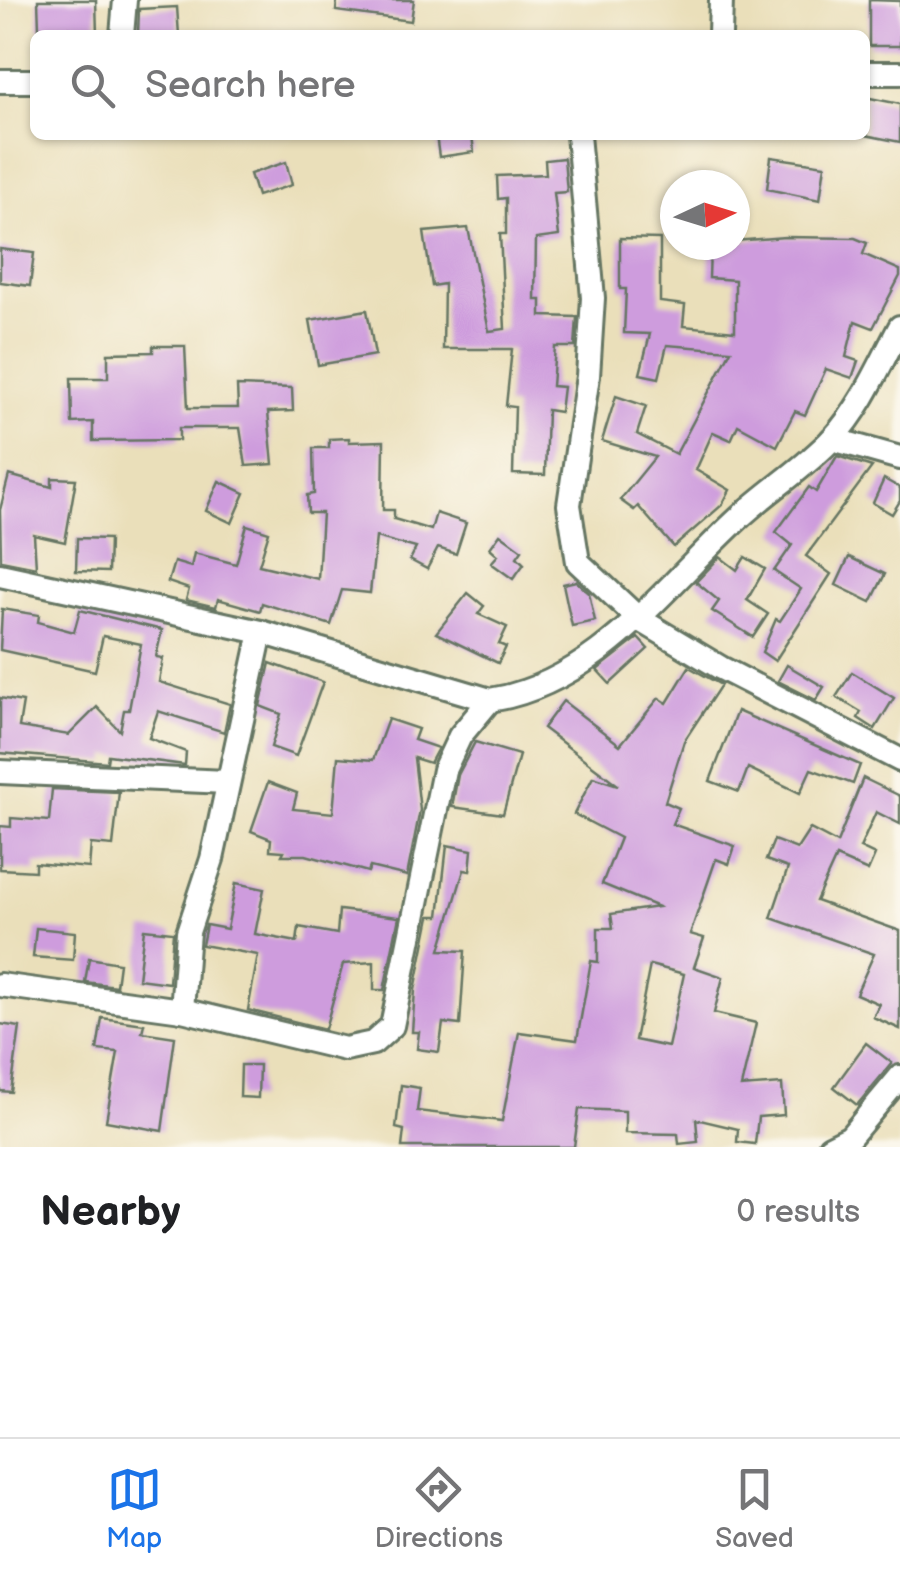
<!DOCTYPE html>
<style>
body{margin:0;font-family:"Balsamiq Sans",sans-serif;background:#f2f2f2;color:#202124}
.compass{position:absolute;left:660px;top:170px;width:90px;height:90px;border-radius:50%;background:#fff;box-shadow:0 2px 8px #0004;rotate:86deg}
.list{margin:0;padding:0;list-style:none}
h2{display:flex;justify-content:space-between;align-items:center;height:130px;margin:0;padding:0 40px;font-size:42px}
h2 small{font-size:32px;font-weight:400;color:#757577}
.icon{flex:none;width:55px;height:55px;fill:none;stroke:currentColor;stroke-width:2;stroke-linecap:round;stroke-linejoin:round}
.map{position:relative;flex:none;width:900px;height:1147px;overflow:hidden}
.search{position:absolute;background:#fff;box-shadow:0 2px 8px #0004;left:30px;right:30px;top:30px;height:110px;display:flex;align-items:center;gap:25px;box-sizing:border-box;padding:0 35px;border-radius:15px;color:#757577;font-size:38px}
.sheet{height:290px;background:#fff}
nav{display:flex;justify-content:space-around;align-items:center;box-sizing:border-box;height:140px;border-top:2px solid #e0e0e0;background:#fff;font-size:28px;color:#757577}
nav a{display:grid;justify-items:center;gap:5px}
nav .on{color:#1a73e8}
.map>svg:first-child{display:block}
</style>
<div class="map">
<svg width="900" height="1147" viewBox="0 0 900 1147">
<rect width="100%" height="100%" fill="#fbf7ec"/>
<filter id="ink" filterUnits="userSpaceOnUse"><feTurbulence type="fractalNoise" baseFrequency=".01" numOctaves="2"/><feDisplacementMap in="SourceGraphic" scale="20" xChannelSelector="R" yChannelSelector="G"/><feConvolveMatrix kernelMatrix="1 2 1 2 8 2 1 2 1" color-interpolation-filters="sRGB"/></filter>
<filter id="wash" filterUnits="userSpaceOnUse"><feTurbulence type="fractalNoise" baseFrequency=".0048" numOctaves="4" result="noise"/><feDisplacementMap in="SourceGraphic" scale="40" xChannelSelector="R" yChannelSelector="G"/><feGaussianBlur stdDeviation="2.25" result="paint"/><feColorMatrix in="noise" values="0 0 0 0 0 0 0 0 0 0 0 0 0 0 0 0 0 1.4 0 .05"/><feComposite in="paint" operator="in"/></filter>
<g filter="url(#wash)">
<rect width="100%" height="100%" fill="#eadfba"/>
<g id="blocks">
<g fill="#ce9cdd" fill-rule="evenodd">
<polygon points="38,0 96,0 97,35 69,35 69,28 39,29"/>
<polygon points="337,0 414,0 411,21 336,11"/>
<polygon points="869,0 900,1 900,46 869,46"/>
<polygon points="177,7 179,35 138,35 139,9"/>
<polygon points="865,97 900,104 900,142 865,135"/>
<polygon points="436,135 472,135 474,152 439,157"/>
<polygon points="771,157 825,165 820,200 767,189"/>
<polygon points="564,158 567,192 554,193 559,236 536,239 535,300 541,300 541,316 577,317 575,347 555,347 552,386 563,387 560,412 547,410 545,475 513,474 515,407 506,406 512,349 443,349 444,284 432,286 424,232 468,228 489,331 505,329 500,234 506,234 506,198 498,199 497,176 546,174 545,160"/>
<polygon points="286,162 292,185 257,196 250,174"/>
<polygon points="785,237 855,238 867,243 863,254 900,270 900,276 873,328 855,321 846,357 858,361 852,378 826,369 805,415 795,411 777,446 738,425 731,440 713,432 696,470 730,490 722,505 674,547 638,506 634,510 620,500 655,457 602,441 616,396 646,406 637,434 676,454 731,350 667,345 659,378 640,374 650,334 624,333 626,289 620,289 620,238 660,239 660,302 685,305 683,326 735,331 735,280 709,278 710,250 715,250 715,245 735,245 735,241"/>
<polygon points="0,249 34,253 30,286 0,282"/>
<polygon points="367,310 375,355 318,365 310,320"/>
<polygon points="153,346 185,346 188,408 238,408 237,386 292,388 293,411 268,412 273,464 246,466 240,428 179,428 179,440 93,441 93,422 72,423 71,378 108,378 108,353 153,352"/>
<polygon points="349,438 349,442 384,441 383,510 394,510 394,519 431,530 436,513 466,523 456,554 438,548 427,569 410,560 416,548 376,537 370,593 342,590 331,625 262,603 260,611 218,599 216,607 186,600 189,589 168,582 174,562 191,567 194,553 236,564 247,525 269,532 259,565 318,579 322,513 308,513 307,495 314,494 313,448 329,448 329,439"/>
<polygon points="837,456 872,467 806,556 831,574 775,661 762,652 776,619 780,621 801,589 774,571 792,545 776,532 809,487 816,492"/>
<polygon points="9,475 52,487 52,478 76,479 65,542 34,535 36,567 1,560 0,510"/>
<polygon points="884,479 900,488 900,501 892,514 873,503"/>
<polygon points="219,481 245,493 232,523 206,511"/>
<polygon points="500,534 522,550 517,557 524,564 513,579 491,563 498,555 490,548"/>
<polygon points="77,538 109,539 108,572 76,571"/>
<polygon points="720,557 737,570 745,557 765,569 747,600 768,614 753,637 712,611 719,601 696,582"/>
<polygon points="849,557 885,574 871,602 836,585"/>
<polygon points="576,581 589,593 595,621 572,626 563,584"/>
<polygon points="468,593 484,606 478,614 507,627 499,644 506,647 498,663 436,633"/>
<polygon points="2,609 39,615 38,622 74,632 80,610 162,630 156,657 163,658 159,682 230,704 224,732 158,711 149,738 186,752 185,765 108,755 107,762 0,753 0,698 23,702 19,727 69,735 97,707 120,731 124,710 129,710 141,644 103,636 95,671 0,650"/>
<polygon points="638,638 648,649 610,684 597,670"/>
<polygon points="270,663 323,682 296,756 271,747 281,714 260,706"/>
<polygon points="787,665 824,687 816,700 778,681"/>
<path d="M689,667l32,18 -37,56 -19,61 14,6 -7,16 63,22 -6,18 -13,-5 -26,75 14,4 -10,29 29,10 -9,36 42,10 -15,64 41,-3 2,31 -26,2 -3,27 -18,-2 1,-13 -42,-10 2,23 -19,2 -1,-10 -53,-1v-22l-46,-2 -5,38h-172l2,-17 -8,-2 5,-43 19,3 -3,23 85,10 17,-89 58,8 14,-79 7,1v-34h15l-2,-14 47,-7 -56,-23 18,-46 -46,-24 19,-37 25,8 -75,-57 20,-27 57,44 39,-47 8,5zM650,965l34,9 -16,73 -33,-7z"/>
<polygon points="852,672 894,698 875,729 858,718 861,712 836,697"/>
<polygon points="737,711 860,765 853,784 811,769 800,793 748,768 739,792 710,781"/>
<polygon points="388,719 418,729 414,740 438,748 430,763 414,758 420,810 407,876 370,867 368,872 306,855 282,855 284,851 270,850 271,839 251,831 268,782 297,793 293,809 333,813 338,757 373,760"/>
<polygon points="475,742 519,755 503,814 452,807 458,775"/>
<polygon points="863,778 900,796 900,824 876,812 860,848 875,855 868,871 836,857 816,901 900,931 900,1029 873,1017 879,1004 856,994 874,954 771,918 788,868 766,860 774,840 797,849 810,829 837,843"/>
<polygon points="52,789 119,792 113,846 91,844 89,868 35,863 35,871 0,869 0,826 11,827 11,818 49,821"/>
<polygon points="447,845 472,850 470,871 464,870 440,950 465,951 460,1025 443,1023 439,1052 417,1049 419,1032 412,1032 415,990 430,916 439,916"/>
<polygon points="236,883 264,889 255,934 297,942 299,927 337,934 339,910 399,917 384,990 374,990 374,962 343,964 325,1029 248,1010 258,955 202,945 206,925 227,929"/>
<polygon points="36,928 75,932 73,960 33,957"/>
<polygon points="144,929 173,932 169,983 138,979"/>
<polygon points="89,958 119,963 116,986 85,982"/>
<polygon points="102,1018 144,1024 142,1032 175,1037 162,1131 106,1121 118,1052 97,1050"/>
<polygon points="0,1024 20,1027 11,1092 0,1091"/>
<polygon points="866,1043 892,1063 857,1105 834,1087"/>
<polygon points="241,1065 259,1065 258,1098 240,1097"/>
</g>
</g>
</g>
<g filter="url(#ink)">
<use href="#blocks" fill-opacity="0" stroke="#667663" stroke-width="2.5"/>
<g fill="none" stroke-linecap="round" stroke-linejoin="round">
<g stroke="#667663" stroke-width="28">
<g id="minor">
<polyline points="122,35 125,0"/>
<polyline points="720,35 721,0"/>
<polyline points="865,73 900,73"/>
<polyline points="0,81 35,81"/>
<polyline points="578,135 593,298 588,376 569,505 578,562 639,619 721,668 900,760"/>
<polyline points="832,439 900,458"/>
<path d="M0,575l261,57 229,68c106,-16 175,-114 249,-182 30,-28 66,-50 94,-80 29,-31 47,-74 67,-111"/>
<polyline points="0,772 227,782"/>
<polyline points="0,985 182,1010 345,1049 373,1043 392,1026 444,770 460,736 490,700"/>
<polyline points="182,1010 188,932 212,859 261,632"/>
<polyline points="830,1147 850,1137 900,1077"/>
</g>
</g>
<use href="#minor" stroke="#fff" stroke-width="22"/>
</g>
</g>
</svg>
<svg class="compass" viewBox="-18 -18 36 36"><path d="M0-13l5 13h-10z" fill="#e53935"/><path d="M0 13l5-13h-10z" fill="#757577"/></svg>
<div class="search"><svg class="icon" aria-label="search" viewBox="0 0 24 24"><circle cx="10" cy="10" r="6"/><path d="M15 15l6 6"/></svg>Search here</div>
</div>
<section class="sheet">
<h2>Nearby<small>0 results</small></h2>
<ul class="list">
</ul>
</section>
<nav>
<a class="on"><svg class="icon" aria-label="map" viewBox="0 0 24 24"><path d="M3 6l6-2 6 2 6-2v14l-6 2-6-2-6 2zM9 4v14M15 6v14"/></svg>Map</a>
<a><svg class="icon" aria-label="directions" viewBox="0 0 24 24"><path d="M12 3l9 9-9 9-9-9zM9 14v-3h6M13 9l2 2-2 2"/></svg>Directions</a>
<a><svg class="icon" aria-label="saved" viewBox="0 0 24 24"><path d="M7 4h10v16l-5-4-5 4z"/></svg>Saved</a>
</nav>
